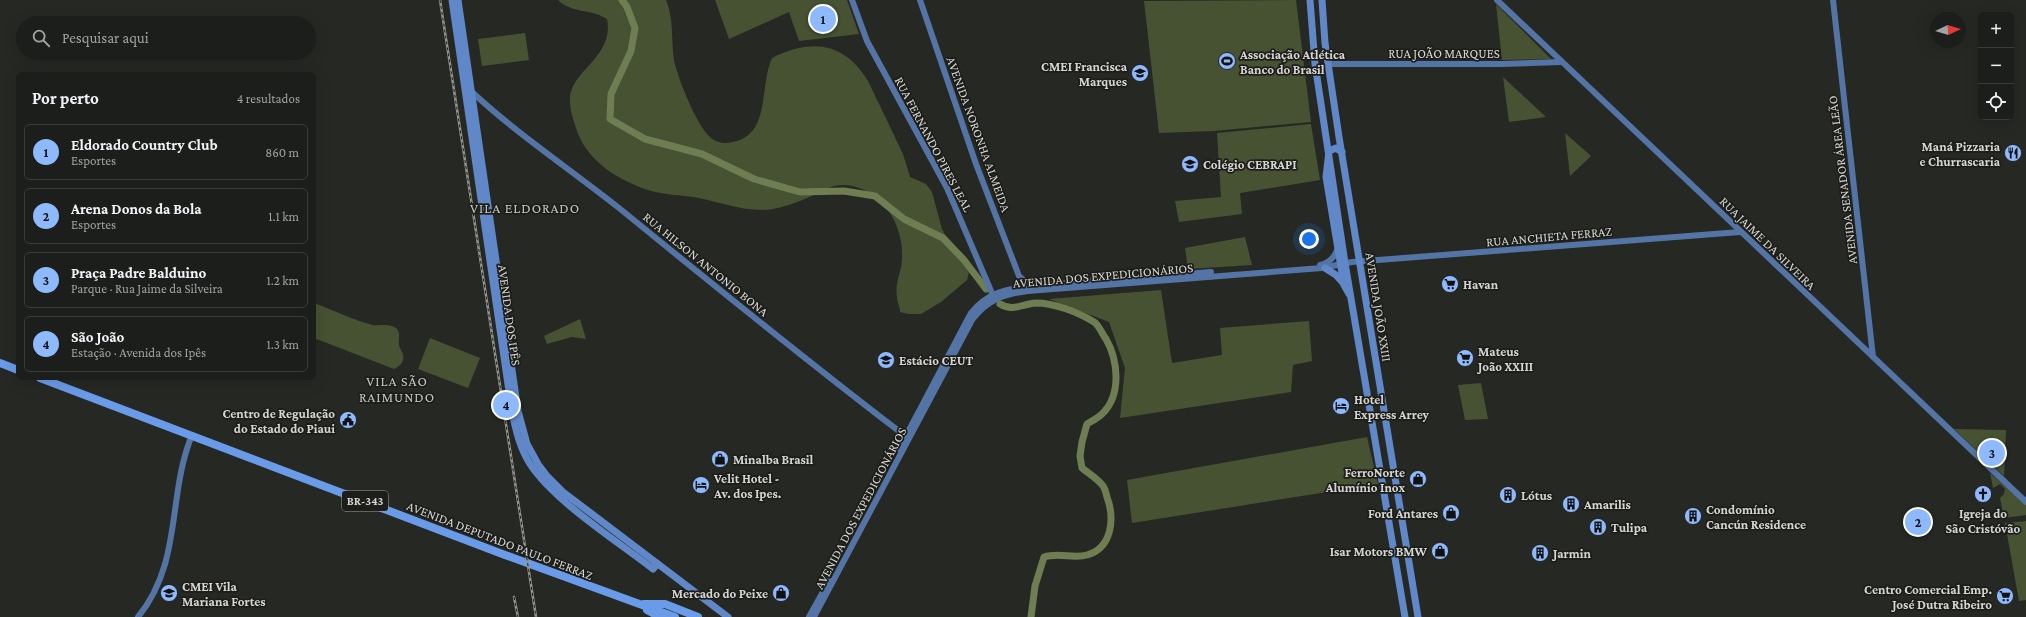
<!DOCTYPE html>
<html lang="pt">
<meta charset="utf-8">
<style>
body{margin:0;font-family:"Crimson Pro",serif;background:#252724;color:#f1f3f6}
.controls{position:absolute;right:12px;top:12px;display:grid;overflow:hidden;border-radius:6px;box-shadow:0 4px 16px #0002}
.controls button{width:36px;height:36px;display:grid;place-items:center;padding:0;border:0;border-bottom:1px solid #3a3c3a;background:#1c1e1b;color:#f1f3f6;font:20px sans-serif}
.compass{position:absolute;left:1930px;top:12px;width:36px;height:36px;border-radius:50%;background:#1c1e1b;box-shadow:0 4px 16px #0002;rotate:86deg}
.you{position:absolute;left:1309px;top:239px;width:14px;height:14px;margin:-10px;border:3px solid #fff;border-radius:50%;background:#1a73e8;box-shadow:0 0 0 6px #1a73e833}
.badge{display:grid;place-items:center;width:26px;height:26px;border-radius:50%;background:#8eb9fd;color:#111;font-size:13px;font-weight:700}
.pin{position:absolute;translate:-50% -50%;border:2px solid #fff;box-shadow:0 1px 4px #0006}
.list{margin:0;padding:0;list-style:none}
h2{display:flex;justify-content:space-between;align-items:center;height:52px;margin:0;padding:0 16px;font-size:17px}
h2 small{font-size:13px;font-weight:400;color:#a0a2a3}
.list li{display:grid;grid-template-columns:26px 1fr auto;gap:12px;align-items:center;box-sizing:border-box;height:56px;margin:0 8px 8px;padding:0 8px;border:1px solid #3a3c3a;border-radius:6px}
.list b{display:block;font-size:15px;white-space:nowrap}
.list p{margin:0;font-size:13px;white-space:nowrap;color:#a0a2a3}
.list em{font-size:13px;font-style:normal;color:#a0a2a3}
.icon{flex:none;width:22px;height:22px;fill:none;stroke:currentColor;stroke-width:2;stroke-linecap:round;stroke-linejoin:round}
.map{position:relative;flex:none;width:2026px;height:617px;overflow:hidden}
.search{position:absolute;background:#1c1e1b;box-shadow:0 4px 16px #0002;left:16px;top:16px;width:300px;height:44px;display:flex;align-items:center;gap:10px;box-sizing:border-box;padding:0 14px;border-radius:22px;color:#a0a2a3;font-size:15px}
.panel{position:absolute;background:#1c1e1b;box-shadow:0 4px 16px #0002;left:16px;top:72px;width:300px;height:308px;border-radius:6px}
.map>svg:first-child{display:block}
</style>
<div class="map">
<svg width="2026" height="617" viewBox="0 0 2026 617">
<rect width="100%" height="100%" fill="#262824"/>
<g fill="#475233">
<path d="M558,0h108c8,19 5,40 8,60 4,19 22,64 36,77 4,4 11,6 16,6 11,-1 20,-4 27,-13 14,-19 9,-50 19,-72 39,-20 73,-16 96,23l35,73 7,23 16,7 6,8 10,37 13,24 14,19 -2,8 -26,22 -20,12h-13l-8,-2c0,-6 -3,-10 -3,-15 -2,-10 2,-21 4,-30 4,-22 -3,-46 -17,-62 -10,-13 -27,-20 -42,-20 -14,0 -25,9 -37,14 -10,4 -21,8 -32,10 -25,4 -50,-6 -74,-11 -16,-3 -33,-3 -48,-7 -32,-10 -65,-30 -75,-63 -3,-9 -6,-18 -6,-27 -2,-30 45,-43 37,-82 -18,-11 -34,-5 -49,-19z"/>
<polygon points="715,0 847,0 859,34 799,41 789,12 729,39"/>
<polygon points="1296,0 1311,122 1214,131 1159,133 1144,1"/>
<polygon points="1496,4 1551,59 1502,60"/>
<polygon points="525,33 529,60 482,66 478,39"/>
<polygon points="1503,77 1546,117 1509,122"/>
<polygon points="1311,124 1320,180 1240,193 1242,214 1179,222 1175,201 1221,197 1217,133"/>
<polygon points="1565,133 1591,156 1570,176"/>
<polygon points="1245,237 1252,265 1188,269 1185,248"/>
<polygon points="1161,290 1172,363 1222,355 1220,328 1309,321 1312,361 1293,365 1291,392 1120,418 1125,368 1109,322 1049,299"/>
<path d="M314,303c19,7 39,17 59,22 7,1 17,-2 24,4 5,5 -1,14 4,21 5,8 2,15 -7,19l-80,-31z"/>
<polygon points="580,319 586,339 572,337 547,344 544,336"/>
<polygon points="430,338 480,358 468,388 418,369"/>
<polygon points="1481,383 1488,419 1465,420 1458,385"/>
<polygon points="1954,429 2006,430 2004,476"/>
<polygon points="1367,437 1378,484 1132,523 1127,480"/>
<polygon points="1990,473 2026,505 2026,515 2004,518 2000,498 2004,494 2005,489 2000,484 1993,488"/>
<polygon points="2026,521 2026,600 2019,601 2005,523"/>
</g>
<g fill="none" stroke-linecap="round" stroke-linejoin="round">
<g stroke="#6e7e52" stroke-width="7">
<polyline points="622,0 627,7 635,28 631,51 611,94 610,119 645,139 702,154 754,179 800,192 844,191 875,196 904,219 943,238 964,260 986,289"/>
<path d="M1000,304c13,8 22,0 36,-1 18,0 42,9 58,19 5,3 8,12 12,17 12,21 16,56 -4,75 -4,4 -10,7 -15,10l-5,18 -2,14 2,12c6,5 16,11 21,18 2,2 3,8 4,11 8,22 5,51 -20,58 -14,4 -28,-3 -43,2l-9,29 -4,31"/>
</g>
<g stroke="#5474a6" stroke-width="6">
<polyline points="852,0 867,41 947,188 994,298"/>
<polyline points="920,0 976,164 1019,276 1031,286"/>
<polyline points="1497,0 2026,502"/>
<polyline points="1833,0 1873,357"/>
<polyline points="1329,64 1501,64 1560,62"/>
<path d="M468,92h4c45,42 98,77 147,116 96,78 191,156 289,230"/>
<path d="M1320,265c10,-2 15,-8 18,-17"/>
<path d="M899,449l72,-136c16,-20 35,-24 60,-27l180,-14"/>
<path d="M138,617c45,-55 29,-122 54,-182"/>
<polyline points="809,617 829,581"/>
<path d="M814,617l158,-297c15,-20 32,-26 56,-29l294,-23 30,-6 388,-30"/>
</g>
<g stroke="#6088c9" stroke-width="7">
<path d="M452,0l60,412c4,19 8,36 18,52 24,37 87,77 123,105l4,-5"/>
<polyline points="458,0 518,411 527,444 538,464 547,476 563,492 728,617"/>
<polyline points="1310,0 1315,64 1345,263 1405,617"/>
<polyline points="1322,0 1325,43 1339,137 1418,617"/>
<polyline points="1342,152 1336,148 1329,151 1326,177 1344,285 1349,294"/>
<polyline points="1325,268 1336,275 1343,283"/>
</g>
<g stroke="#6a9be9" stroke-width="8">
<polyline points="0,363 18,370"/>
<polyline points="40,378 505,555 675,617"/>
<polyline points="644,604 665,604 698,617"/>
<polyline points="647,610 660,617"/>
</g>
<g stroke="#939491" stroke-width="2.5">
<g id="rail">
<polyline points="440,0 536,617"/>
<polyline points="514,597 518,617"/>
</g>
</g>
<use href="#rail" stroke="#1d1e1a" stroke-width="1" stroke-dasharray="3" stroke-linecap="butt"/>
</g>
<defs>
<g id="stadium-disc" transform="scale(0.9)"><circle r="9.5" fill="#8eb9fd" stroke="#1d1e1a"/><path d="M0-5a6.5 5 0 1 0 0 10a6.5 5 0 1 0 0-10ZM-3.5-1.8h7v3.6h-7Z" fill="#111"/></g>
<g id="school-disc" transform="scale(0.9)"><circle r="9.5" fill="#8eb9fd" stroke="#1d1e1a"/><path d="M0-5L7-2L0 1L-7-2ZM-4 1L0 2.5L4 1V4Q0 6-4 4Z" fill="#111"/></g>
<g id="restaurant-disc" transform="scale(0.9)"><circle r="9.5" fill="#8eb9fd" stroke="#1d1e1a"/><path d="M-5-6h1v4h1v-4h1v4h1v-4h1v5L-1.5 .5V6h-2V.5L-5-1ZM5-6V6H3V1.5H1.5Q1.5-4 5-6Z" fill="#111"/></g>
<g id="supermarket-disc" transform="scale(0.9)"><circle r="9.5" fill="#8eb9fd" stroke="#1d1e1a"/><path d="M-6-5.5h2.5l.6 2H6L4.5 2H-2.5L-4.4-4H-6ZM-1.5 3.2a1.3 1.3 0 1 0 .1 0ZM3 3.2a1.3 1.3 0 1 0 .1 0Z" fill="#111"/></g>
<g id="university-disc" transform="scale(0.9)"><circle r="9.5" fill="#8eb9fd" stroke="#1d1e1a"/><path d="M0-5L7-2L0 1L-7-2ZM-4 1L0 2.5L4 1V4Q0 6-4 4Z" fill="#111"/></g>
<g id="hotel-disc" transform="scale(0.9)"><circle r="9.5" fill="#8eb9fd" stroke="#1d1e1a"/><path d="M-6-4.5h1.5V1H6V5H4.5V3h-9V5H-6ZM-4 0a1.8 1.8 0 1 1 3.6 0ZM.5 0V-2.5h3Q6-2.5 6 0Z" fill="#111"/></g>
<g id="civic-disc" transform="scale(0.9)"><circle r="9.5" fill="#8eb9fd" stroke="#1d1e1a"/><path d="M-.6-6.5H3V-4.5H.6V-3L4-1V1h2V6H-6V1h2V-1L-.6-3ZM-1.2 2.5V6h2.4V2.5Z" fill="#111"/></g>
<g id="shop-disc" transform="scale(0.9)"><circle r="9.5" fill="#8eb9fd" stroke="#1d1e1a"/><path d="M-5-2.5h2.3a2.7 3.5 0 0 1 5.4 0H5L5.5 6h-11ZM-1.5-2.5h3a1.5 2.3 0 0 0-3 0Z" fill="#111"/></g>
<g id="church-disc" transform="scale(0.9)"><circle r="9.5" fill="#8eb9fd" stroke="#1d1e1a"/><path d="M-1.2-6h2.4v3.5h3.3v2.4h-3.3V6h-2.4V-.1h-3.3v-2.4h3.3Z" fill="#111"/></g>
<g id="building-disc" transform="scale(0.9)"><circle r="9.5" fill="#8eb9fd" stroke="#1d1e1a"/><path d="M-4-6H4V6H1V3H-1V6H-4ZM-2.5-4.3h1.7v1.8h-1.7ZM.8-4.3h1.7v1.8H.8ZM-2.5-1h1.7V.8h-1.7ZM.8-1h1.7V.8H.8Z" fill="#111"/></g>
</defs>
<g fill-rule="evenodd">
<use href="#stadium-disc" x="1227" y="61"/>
<use href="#school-disc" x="1140" y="73"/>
<use href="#restaurant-disc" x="2013" y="153"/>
<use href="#school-disc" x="1190" y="164"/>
<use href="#supermarket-disc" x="1450" y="284"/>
<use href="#supermarket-disc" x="1465" y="358"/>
<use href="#university-disc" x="886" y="360"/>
<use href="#hotel-disc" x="1341" y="406"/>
<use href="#civic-disc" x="348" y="420"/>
<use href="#shop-disc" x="720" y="459"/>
<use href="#shop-disc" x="1418" y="479"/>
<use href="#hotel-disc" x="701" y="485"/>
<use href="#church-disc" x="1983" y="494"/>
<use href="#building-disc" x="1508" y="495"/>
<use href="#building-disc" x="1571" y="504"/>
<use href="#shop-disc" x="1451" y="513"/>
<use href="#building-disc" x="1693" y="516"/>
<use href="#building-disc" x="1598" y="527"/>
<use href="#shop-disc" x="1440" y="551"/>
<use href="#building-disc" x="1540" y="553"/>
<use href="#school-disc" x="169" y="593"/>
<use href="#shop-disc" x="781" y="593"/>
<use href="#supermarket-disc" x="2005" y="596"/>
</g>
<g text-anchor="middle" stroke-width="3.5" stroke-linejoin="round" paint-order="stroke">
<rect fill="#1d1e1a" stroke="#9e9f9c" stroke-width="1" x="342" y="491" width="46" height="20" rx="3"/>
<g font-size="12" font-weight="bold" fill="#d5d6d3">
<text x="365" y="505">BR-343</text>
</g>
<g font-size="13" fill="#d5d6d3" stroke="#1d1e1a">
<text x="1444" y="58">RUA JOÃO MARQUES</text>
<text transform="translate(979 134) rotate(70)" y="5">AVENIDA NORONHA ALMEIDA</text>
<text transform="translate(934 144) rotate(62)" y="5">RUA FERNANDO PIRES LEAL</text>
<text transform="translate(1842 180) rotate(-97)" y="5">AVENIDA SENADOR ÁREA LEÃO</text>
<text transform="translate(1549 236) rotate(-5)" y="5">RUA ANCHIETA FERRAZ</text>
<text transform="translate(1768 243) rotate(44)" y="5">RUA JAIME DA SILVEIRA</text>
<text transform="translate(706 264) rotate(39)" y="5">RUA HILSON ANTONIO BONA</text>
<text transform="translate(1103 275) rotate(-5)" y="5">AVENIDA DOS EXPEDICIONÁRIOS</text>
<text transform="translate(1379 307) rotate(81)" y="5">AVENIDA JOÃO XXIII</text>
<text transform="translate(510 315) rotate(82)" y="5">AVENIDA DOS IPÊS</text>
<text transform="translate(860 508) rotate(-62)" y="5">AVENIDA DOS EXPEDICIONÁRIOS</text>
<text transform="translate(500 540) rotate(21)" y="5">AVENIDA DEPUTADO PAULO FERRAZ</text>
</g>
<g font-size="13" font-weight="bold" fill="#d5d6d3" stroke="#1d1e1a" text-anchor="start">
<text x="1240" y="59">Associação Atlética<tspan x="1240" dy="15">Banco do Brasil</tspan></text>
<text x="1127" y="71" text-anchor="end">CMEI Francisca<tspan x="1127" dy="15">Marques</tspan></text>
<text x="2000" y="151" text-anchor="end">Maná Pizzaria<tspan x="2000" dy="15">e Churrascaria</tspan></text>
<text x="1203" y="169">Colégio CEBRAPI</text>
<text x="1463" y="289">Havan</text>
<text x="1478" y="356">Mateus<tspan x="1478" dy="15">João XXIII</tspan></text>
<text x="899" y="365">Estácio CEUT</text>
<text x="1354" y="404">Hotel<tspan x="1354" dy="15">Express Arrey</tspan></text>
<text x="335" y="418" text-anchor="end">Centro de Regulação<tspan x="335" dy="15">do Estado do Piaui</tspan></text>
<text x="733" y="464">Minalba Brasil</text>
<text x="1405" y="477" text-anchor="end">FerroNorte<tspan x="1405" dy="15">Alumínio Inox</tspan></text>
<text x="714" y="483">Velit Hotel -<tspan x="714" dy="15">Av. dos Ipes.</tspan></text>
<text x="1521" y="500">Lótus</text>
<text x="1584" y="509">Amarilis</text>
<text x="1706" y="514">Condomínio<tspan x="1706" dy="15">Cancún Residence</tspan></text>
<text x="1438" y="518" text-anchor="end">Ford Antares</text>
<text x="1983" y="518" text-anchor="middle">Igreja do<tspan x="1983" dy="15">São Cristóvão</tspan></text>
<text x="1611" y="532">Tulipa</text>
<text x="1427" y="556" text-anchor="end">Isar Motors BMW</text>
<text x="1553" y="558">Jarmin</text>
<text x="182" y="591">CMEI Vila<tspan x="182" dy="15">Mariana Fortes</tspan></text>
<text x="1992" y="594" text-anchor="end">Centro Comercial Emp.<tspan x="1992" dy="15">José Dutra Ribeiro</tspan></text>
<text x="768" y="598" text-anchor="end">Mercado do Peixe</text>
</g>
<g font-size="14" letter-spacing="1" fill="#c2c4bf" stroke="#1d1e1a">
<text x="525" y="213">VILA ELDORADO</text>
<text x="397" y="386">VILA SÃO<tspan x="397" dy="16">RAIMUNDO</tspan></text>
</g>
</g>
</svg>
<div class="controls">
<button>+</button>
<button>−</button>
<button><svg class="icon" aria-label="locate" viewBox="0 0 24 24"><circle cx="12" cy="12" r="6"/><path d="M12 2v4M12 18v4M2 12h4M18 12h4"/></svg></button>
</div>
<svg class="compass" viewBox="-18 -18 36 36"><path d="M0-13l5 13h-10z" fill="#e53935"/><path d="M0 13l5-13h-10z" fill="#a0a2a3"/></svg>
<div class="you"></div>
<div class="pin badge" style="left:823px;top:19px">1</div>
<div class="pin badge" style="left:1918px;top:522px">2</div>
<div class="pin badge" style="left:1992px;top:453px">3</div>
<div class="pin badge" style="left:506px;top:405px">4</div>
<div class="search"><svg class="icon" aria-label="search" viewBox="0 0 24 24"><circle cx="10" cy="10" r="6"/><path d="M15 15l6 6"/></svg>Pesquisar aqui</div>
<section class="panel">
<h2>Por perto<small>4 resultados</small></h2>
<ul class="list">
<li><span class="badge">1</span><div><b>Eldorado Country Club</b><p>Esportes</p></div><em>860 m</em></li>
<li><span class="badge">2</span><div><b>Arena Donos da Bola</b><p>Esportes</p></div><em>1.1 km</em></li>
<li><span class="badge">3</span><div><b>Praça Padre Balduino</b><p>Parque · Rua Jaime da Silveira</p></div><em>1.2 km</em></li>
<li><span class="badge">4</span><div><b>São João</b><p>Estação · Avenida dos Ipês</p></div><em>1.3 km</em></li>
</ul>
</section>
</div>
